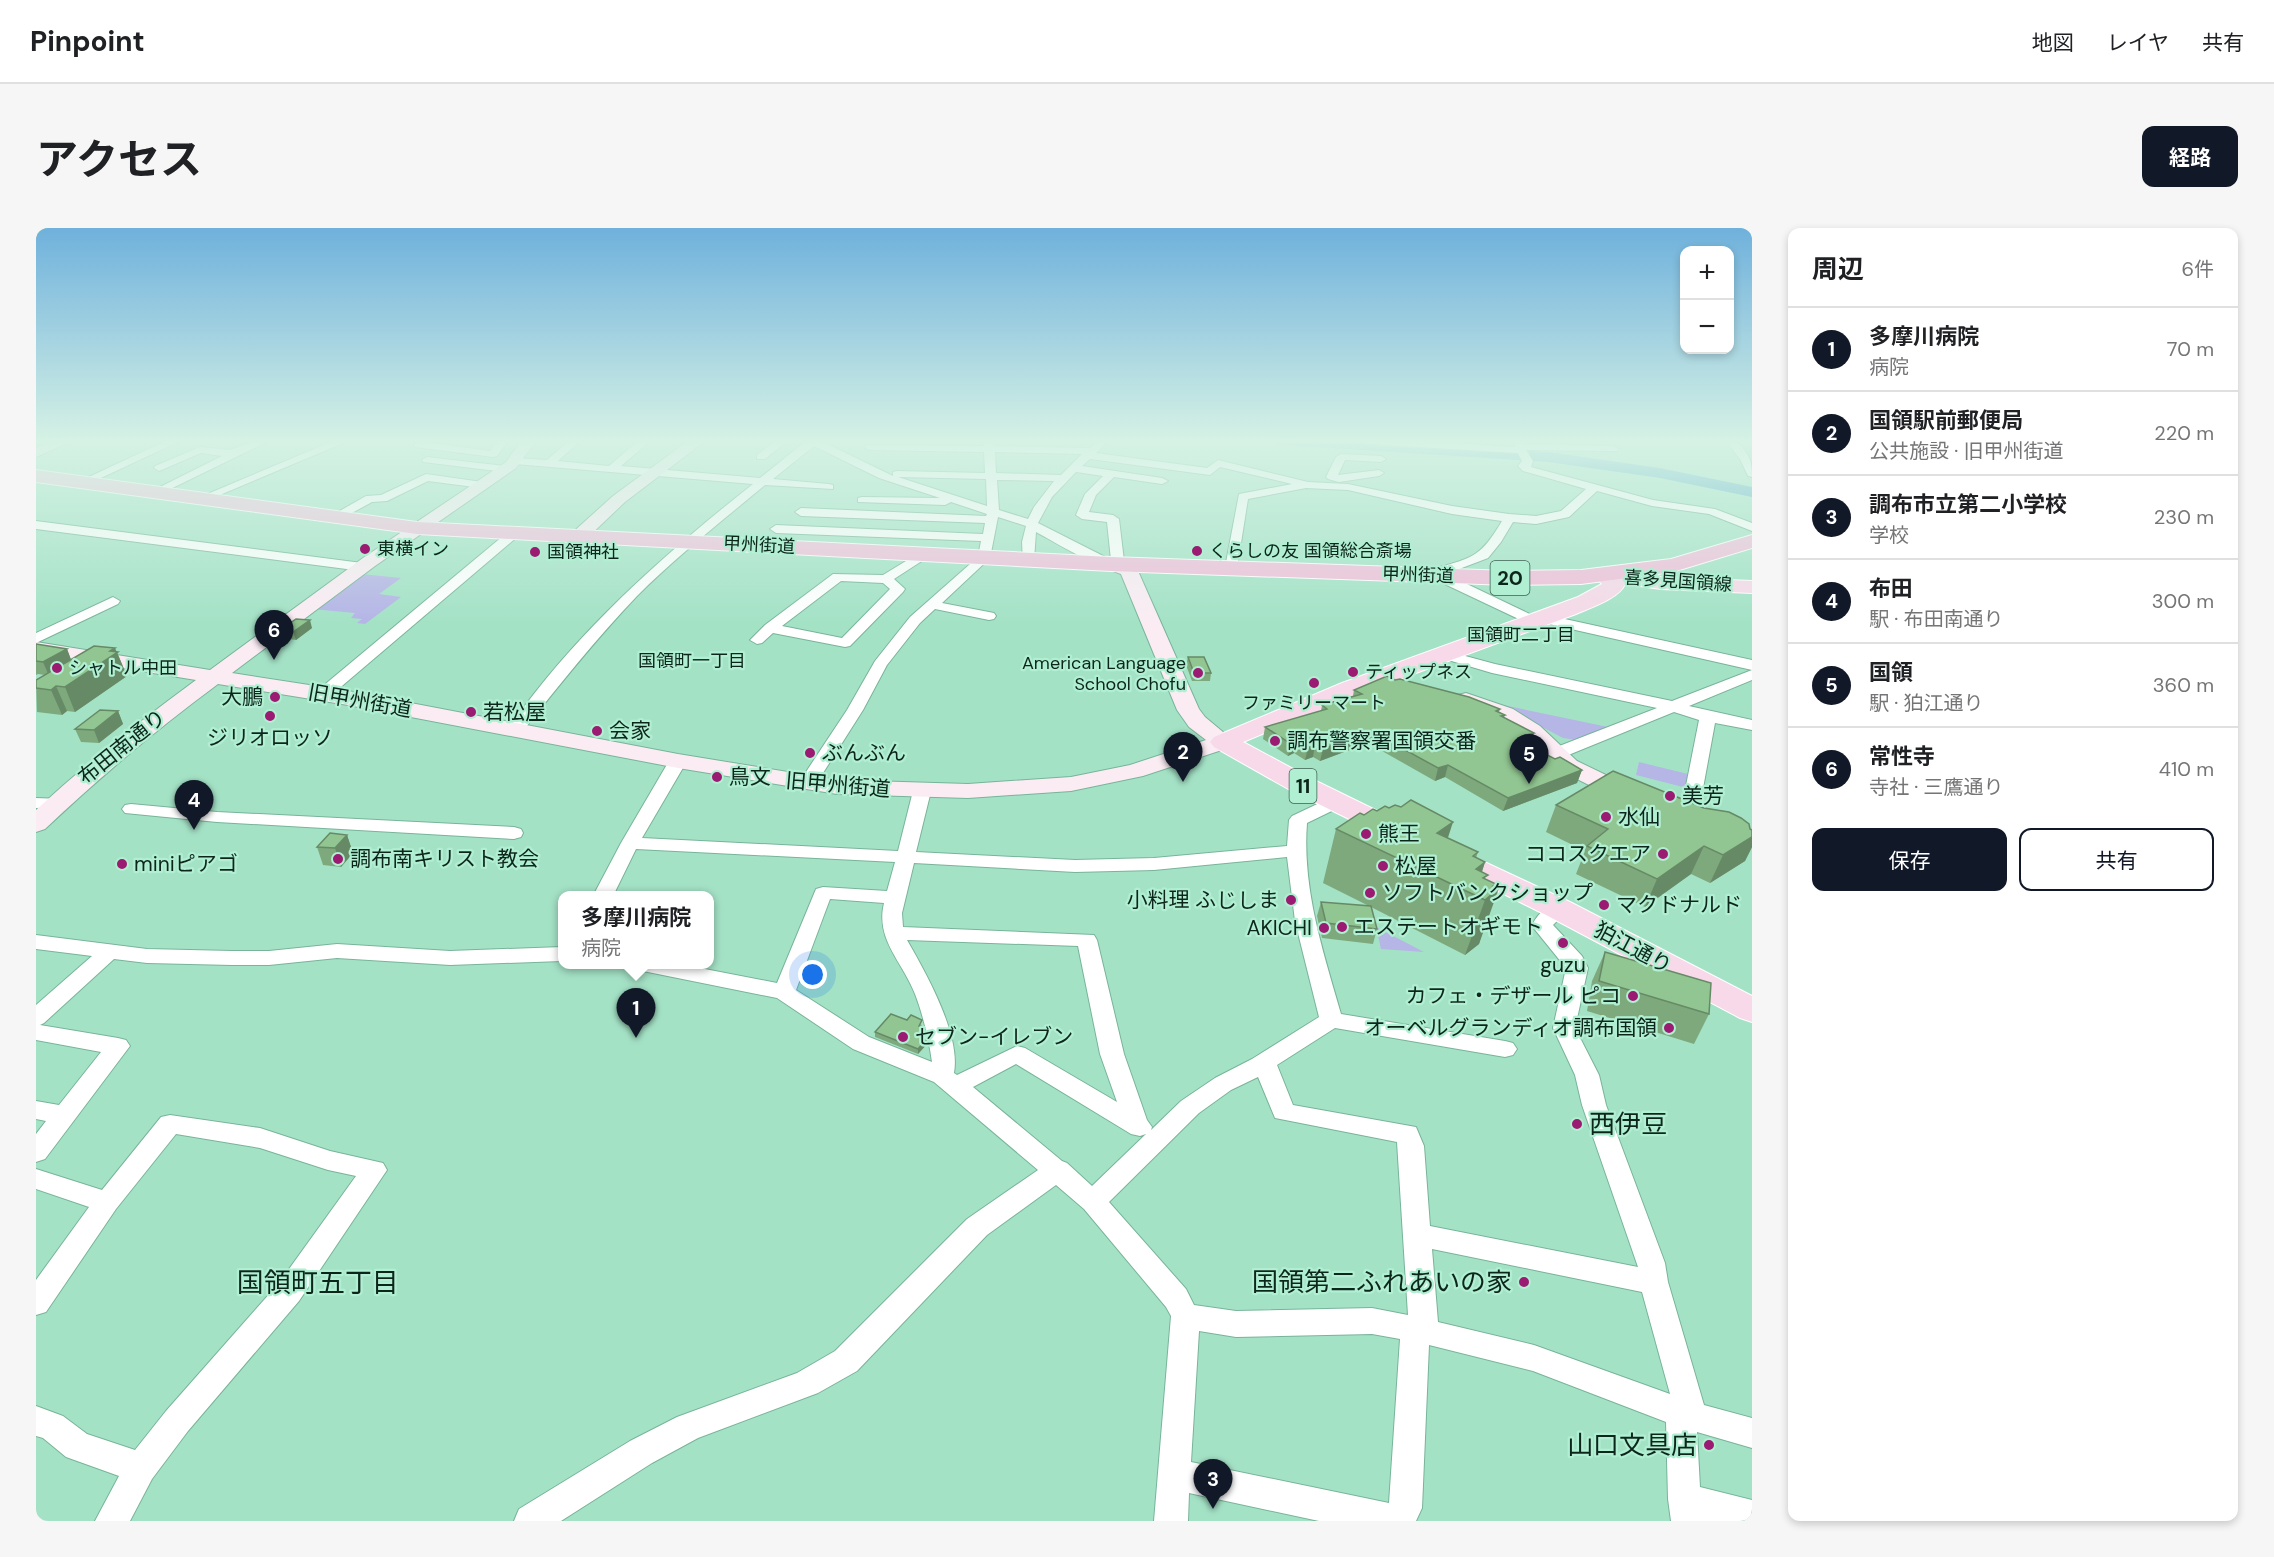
<!DOCTYPE html>
<html lang="ja">
<meta charset="utf-8">
<style>
body{margin:0;font-family:"DM Sans","Noto Sans JP",sans-serif;background:#f6f6f6;color:#202124}
.controls{position:absolute;right:18px;top:18px;display:grid;overflow:hidden;border-radius:12px;box-shadow:0 3px 9px #0003}
.controls button{width:54px;height:54px;display:grid;place-items:center;padding:0;border:0;border-bottom:2px solid #e0e0e0;background:#fff;color:#202124;font:30px sans-serif}
.you{position:absolute;left:777px;top:747px;width:21px;height:21px;margin:-15px;border:4px solid #fff;border-radius:50%;background:#1a73e8;box-shadow:0 0 0 9px #1a73e833}
.badge{display:grid;place-items:center;width:39px;height:39px;border-radius:50%;background:#111827;color:#fff;font-size:20px;font-weight:700}
.pin{position:absolute;translate:-50% -50px;filter:drop-shadow(0 2px 3px #0008)}
.pin::after{content:'';position:absolute;top:32px;width:21px;height:18px;background:inherit;clip-path:polygon(0 0,100% 0,50% 100%)}
.popup{position:absolute;left:522px;top:663px;width:156px;height:78px;box-sizing:border-box;display:grid;place-content:center;border-radius:12px;background:#fff;filter:drop-shadow(0 2px 4px #0005);font-size:20px;white-space:nowrap;color:#757577}
.popup b{font-size:22px;color:#202124}
.popup::after{content:'';position:absolute;left:50%;top:100%;margin-left:-12px;border:12px solid transparent;border-top-color:#fff}
.list{margin:0;padding:0;list-style:none}
h2{display:flex;justify-content:space-between;align-items:center;height:78px;margin:0;padding:0 24px;font-size:26px}
h2 small{font-size:20px;font-weight:400;color:#757577}
.list li{display:grid;grid-template-columns:39px 1fr auto;gap:18px;align-items:center;box-sizing:border-box;height:84px;padding:0 24px;border-top:2px solid #e0e0e0}
.list b{display:block;font-size:22px;white-space:nowrap}
.list p{margin:0;font-size:20px;white-space:nowrap;color:#757577}
.list em{font-size:20px;font-style:normal;color:#757577}
.actions{display:flex;gap:12px;padding:18px 24px}
.actions a{flex:1;padding:14px 0;border:2px solid #111827;border-radius:12px;text-align:center;font-size:21px;color:#111827}
.actions .main{background:#111827;color:#fff}
.map{position:relative;flex:none;width:1716px;height:1293px;overflow:hidden;border-radius:12px}
header{display:flex;align-items:center;gap:36px;box-sizing:border-box;height:84px;padding:0 30px;background:#fff;border-bottom:2px solid #e0e0e0}
header strong{font-size:28px}
nav{display:flex;gap:33px;margin-inline-start:auto;font-size:21px}
.intro{display:flex;align-items:center;justify-content:space-between;box-sizing:border-box;height:144px;padding:0 36px}
h1{margin:0;font-size:42px}
.button{padding:15px 27px;border-radius:12px;background:#111827;color:#fff;font-size:21px;font-weight:700}
main{display:flex;gap:36px;padding:0 36px}
aside{flex:1;background:#fff;border-radius:12px;box-shadow:0 3px 9px #0003}
.map>svg:first-child{display:block}
</style>
<header>
<strong>Pinpoint</strong>
<nav><a>地図</a><a>レイヤ</a><a>共有</a></nav>
</header>
<div class="intro"><h1>アクセス</h1><a class="button">経路</a></div>
<main>
<div class="map">
<svg width="1716" height="1293" viewBox="0 0 1716 1293">
<rect width="100%" height="100%" fill="#a4e2c6"/>
<g fill="#b5b5e6">
<polygon points="325,346 365,350 343,366 365,369 329,396 321,395 326,391 315,390 319,385 276,381"/>
<polygon points="1462,476 1572,499 1541,512 1527,510"/>
<polygon points="1603,534 1652,546 1651,560 1600,547"/>
<polygon points="1340,699 1388,724 1345,721"/>
</g>
<g fill="none" stroke-linecap="round" stroke-linejoin="round">
<polygon fill="#5aadcb" fill-rule="evenodd" points="1238,213 1326,213 1512,224 1624,240 1716,259 1716,269 1624,250 1512,234 1245,217"/>
<g stroke="#78b499" stroke-width="2">
<g id="street">
<polygon points="130,213 144,213 52,256 44,256 42,254"/>
<polygon points="218,213 233,213 124,266 116,266 114,264 186,228 165,225 123,243 118,240 119,238 164,219 194,222"/>
<polygon points="297,213 312,213 172,272 168,273 162,270"/>
<polygon points="382,213 454,223 461,213 472,213 461,228 457,229 379,219 378,217"/>
<path d="M533,213h11l-22,20 51,5 29,-25h12l-29,25 139,12 46,-37h15l72,35v-4l4,-1 88,2 -1,-21 -114,-2 -4,-1v-4l118,1v-5h10v5l96,2 7,-7h11l-12,12 111,15 11,-8 90,22 40,2 104,22 57,8 27,2 25,-5 25,-22 -63,-18 -5,-5 4,-5 -4,-8 -150,-9 -5,-3h63l89,6v-6h10v3l88,2 5,3 -1,2 -91,-1 7,11 -2,6 122,33 62,9 37,14v8l-43,-17 -57,-8 -55,-15 -28,26 -33,7 -23,-2 -12,20 -13,16 -42,16 90,43 6,-3 210,46v10l-212,-48 -6,3 -5,-1 -95,-45 -2,-3 4,-8c38,-10 46,-13 66,-47l-50,-7 -104,-24 -42,-2 -58,11 -11,69 -6,4 -6,-4 14,-74 53,-10 -72,-17 -10,8 -120,-16 -8,7 80,12 6,3 -6,3 -48,-7 -18,18 -7,17 24,3 6,4 5,42c-3,3 -7,6 -12,7 -15,0 -61,-28 -76,-36l-2,28 -6,4 -5,-1 -1,-21 4,-16 -28,-9 -8,41 -48,45 52,10 2,3 -2,3 -5,1 -54,-11 -15,14 -33,42 -24,45 -47,74 -3,4h-12l-3,-4 49,-74 28,-49 35,-44 68,-60 3,-16 -205,-8 -6,-4 6,-4 207,9 2,-11 -184,-7 -6,-4 6,-4 185,8 1,-2 -36,-12 -6,3 -87,-3v-4l4,-1 78,1 -61,-20 -65,-32 -41,33 56,5 4,1v4l-68,-4c-43,36 -88,71 -128,111 -41,43 -78,89 -115,136l-6,2 -8,-5c67,-96 154,-173 245,-245l-238,-20 -5,-3 5,-3 32,2zM959,224l87,2 -21,21 -65,-2zM1040,244l27,4 -18,18 -9,21 6,4 25,3 4,38 -73,-37 14,-26zM862,249l88,2 1,27zM961,252l57,1 -20,26 -6,12 -29,-9z"/>
<polygon points="739,213 751,213 729,231 721,231 721,227"/>
<path d="M1690,213h11c12,15 15,17 15,36l-4,-1 -8,-17z"/>
<polygon points="1305,226 1345,228 1350,231 1345,234 1309,232 1302,247 1343,242 1348,245 1343,248 1303,254 1292,251 1290,249 1300,229"/>
<polygon points="391,229 469,238 474,241 469,244 387,234 386,232"/>
<polygon points="390,246 446,254 452,257 446,260 392,253 351,273 336,274 303,292 295,292 293,289 330,268 345,267"/>
<polygon points="0,293 326,335 332,339 326,343 0,301"/>
<polygon points="477,302 481,303 481,309 293,469 281,469 279,466 281,463 473,303"/>
<path d="M888,322l6,4 -2,3 -34,22 11,10 -2,3 -53,54 -5,1 -72,-14 -11,10 -5,1 -7,-4 15,-15 68,-51 50,1zM805,353l42,2 7,6 -48,49 -60,-12z"/>
<polygon points="77,369 84,373 82,376 0,415 0,405"/>
<polygon points="1407,422 1459,436 1636,473 1716,442 1716,452 1653,478 1716,492 1716,502 1679,495 1661,593 1658,597 1646,597 1643,593 1663,492 1638,484 1525,530 1513,530 1511,526 1513,522 1621,480 1456,445 1402,429 1400,426"/>
<path d="M642,528l6,1 3,4 -45,77 256,13 15,-60 3,-4h12l3,4 -15,61 159,8 79,-2 133,-12 2,-26 3,-4 38,-18h12l3,4 -3,4 -35,17c-5,66 16,128 34,191l164,27 8,2 4,6 -4,6 -8,2 -170,-29 -58,37 16,40 123,22 8,19 6,80 208,41 -56,-162 -7,-30 -22,-47 13,-60 -34,-42c5,-13 19,-25 34,-21l3,4 -16,16 29,31 6,12 -13,60 24,47 7,30 59,158 3,19 36,123 48,13v30l-55,-16 3,55 52,13v21h-81l-3,-22 -2,-77 -133,-51 -104,-26 -7,163 -6,13h-97l-130,-28 -1,28h-34l17,-205 -5,-9 -82,-98 -28,-24 -69,50 -130,136 -39,22 -120,45 -46,25 -91,58h-47l5,-12 111,-68 47,-24 120,-44 38,-22 132,-132 71,-49 -104,-88 -81,-33 -76,-51 -144,-29 -2,-5h48l98,19 39,-94 7,-2 64,4 8,-29 -259,-13 -23,47h-20l28,-53 48,-82 3,-4zM1251,629l8,64 24,96 -67,42 -37,19 -34,23 -30,29 1,-3 -5,-7 -23,-66 -27,-114 -3,-5 -191,-8 -1,-14 12,-50 161,9 79,-2zM794,671l54,4c-9,37 19,59 31,91 8,21 14,46 17,68l-63,-25 -73,-47zM871,712l171,6 22,108 17,48 -92,-54 -8,-2 -60,29 -3,-2c7,-38 -28,-100 -47,-133zM980,836l115,70 9,2 6,-2 -54,52 -25,-23 -5,-2 -89,-74zM1222,849l17,41 122,24 11,173 -36,-7 -136,3 -42,-6 -8,-16 -77,-87 90,-89 32,-23zM1396,1021l210,43 28,102 -136,-49 -96,-23zM1163,1103l37,6 136,-3 28,5 -11,164 -198,-41z"/>
<polygon points="0,570 26,571 29,575 26,579 0,580"/>
<polygon points="95,576 181,584 478,599 485,601 487,605 485,609 478,611 181,594 89,585 86,581 89,577"/>
<polygon points="0,707 111,721 196,723 233,723 301,716 414,723 526,719 526,733 414,737 301,730 233,737 196,737 111,735 78,731 8,795 4,797 82,810 90,812 94,818 9,931 0,934 0,906 10,893 0,891 0,873 23,877 65,824 0,812 0,777 56,728 0,721"/>
<polygon points="134,887 224,900 294,923 347,935 351,942 263,1073 152,1203 116,1251 94,1293 59,1293 83,1248 30,1229 7,1210 0,1208 0,1178 27,1188 51,1206 99,1222 130,1183 243,1055 320,948 292,942 224,920 140,906 80,981 10,1084 0,1087 0,1052 53,979 0,961 0,941 66,962 125,889"/>
</g>
</g>
<g stroke="#78b499" stroke-width="2">
<g id="secondary">
<polygon points="16,213 36,213 0,229 0,220"/>
<path d="M485,213h15l-20,27 -141,98 -143,107 116,18 330,63 159,26 131,4 103,-7 59,-12 76,-25 -17,-13 -12,-17 -56,-136 -16,-6 -3,-4 3,-4c10,-2 26,3 33,11l61,138 6,8 30,25 -4,5 -88,29 -72,15 -103,7 -131,-4 -159,-26 -330,-63 -130,-21c-61,45 -118,93 -173,145l-9,3v-22c51,-47 104,-89 160,-130l-160,-26v-12l174,28 153,-112 143,-96z"/>
<polygon points="652,213 669,213 589,274 548,313 536,313 533,309 536,305 577,268"/>
<polygon points="1430,465 1477,481 1504,498 1541,533 1603,563 1606,568 1603,573 1594,575 1585,573 1525,543 1488,508 1461,491 1422,477 1419,472 1422,467"/>
</g>
</g>
<g stroke="#fff" stroke-width="2">
<g id="primary">
<path d="M1568,341l57,8 91,4v12l-91,-4 -36,-5c-5,14 -35,24 -49,30l-217,80 -116,48 67,36 96,47 4,6 -4,6 -10,3 -10,-3 -96,-47 -76,-43 -4,-5 4,-5 128,-54 236,-86 24,-13 -8,-9 3,-4z"/>
<polygon points="1415,620 1425,623 1534,674 1716,768 1716,794 1704,790 1512,688 1405,635 1400,629 1405,623"/>
</g>
</g>
<g stroke="#fff" stroke-width="2">
<polygon id="highway" points="0,242 381,294 1075,329 1473,343 1545,342 1635,331 1716,307 1716,320 1637,344 1545,356 1473,357 1075,343 381,306 0,254"/>
</g>
<use href="#street" fill="#fff" fill-rule="evenodd"/>
<use href="#secondary" fill="#fbecf4" fill-rule="evenodd"/>
<use href="#primary" fill="#f7d9e9" fill-rule="evenodd"/>
<use href="#highway" fill="#f1bfda" fill-rule="evenodd"/>
</g>
<g fill="#7da97d">
<polygon points="276,400 260,412 246,410 244,402"/>
<polygon points="0,416 31,421 35,432 81,424 91,448 39,484 31,483 26,487 1,484 0,452 9,447 2,446 0,447"/>
<polygon points="1152,429 1175,445 1174,453 1156,453 1150,437"/>
<polygon points="1359,452 1464,481 1463,484 1469,487 1468,490 1494,517 1493,517 1519,531 1546,542 1541,555 1467,583 1409,549 1399,553 1332,515 1284,533 1277,529 1269,532 1258,525 1252,528 1227,511 1229,499 1285,483 1286,477 1317,468 1318,462"/>
<polygon points="82,483 87,496 63,515 45,514 39,501"/>
<polygon points="1520,577 1714,601 1716,602 1716,619 1709,633 1674,655 1655,646 1609,679 1540,646 1549,623 1510,604"/>
<polygon points="1328,587 1442,624 1440,630 1449,634 1446,644 1450,652 1459,659 1443,716 1429,727 1335,679 1341,701 1337,716 1286,710 1281,688 1285,674 1333,678 1287,655 1300,601"/>
<polygon points="311,607 317,625 305,639 287,637 281,619"/>
<polygon points="1569,724 1673,786 1658,816 1551,783 1556,753"/>
<polygon points="871,792 886,797 885,799 891,816 882,826 839,809 839,804"/>
</g>
<g fill="#668a66">
<polygon points="274,392 276,400 260,412 257,404"/>
<polygon points="79,420 91,448 39,484 29,459"/>
<polygon points="31,421 36,434 13,448 7,434"/>
<polygon points="20,458 31,483 26,487 15,462"/>
<polygon points="82,483 87,496 63,515 58,502"/>
<polygon points="1335,503 1332,515 1284,533 1287,521"/>
<polygon points="1498,505 1494,517 1482,526 1490,507"/>
<polygon points="1261,513 1258,525 1252,528 1255,516"/>
<polygon points="1279,517 1277,529 1269,532 1272,520"/>
<polygon points="1412,537 1409,549 1399,553 1402,540"/>
<polygon points="1546,542 1541,555 1467,583 1472,570"/>
<polygon points="1417,594 1400,647 1401,605"/>
<polygon points="311,607 317,625 305,639 299,620"/>
<polygon points="1716,609 1716,619 1709,633 1674,655 1687,627"/>
<polygon points="1668,618 1655,646 1609,679 1621,651"/>
<polygon points="1449,634 1438,667 1440,641"/>
<polygon points="1460,656 1456,665 1463,660 1443,716 1429,727 1449,672 1457,658"/>
<polygon points="891,811 891,816 882,826 882,821"/>
</g>
<g fill="#91c591" stroke="#668a66" stroke-width="1.5">
<polygon points="260,391 274,392 257,404 244,402"/>
<polygon points="0,416 31,421 7,434 0,433"/>
<polygon points="58,418 79,420 74,423 82,424 29,459 20,458 15,462 0,460 0,452"/>
<polygon points="1152,429 1168,429 1175,445 1158,445"/>
<polygon points="1351,448 1359,452 1364,451 1433,469 1464,481 1460,483 1469,487 1465,488 1498,505 1490,507 1496,510 1486,514 1519,531 1524,529 1546,542 1472,570 1412,537 1402,540 1335,503 1287,521 1279,517 1272,520 1261,513 1255,516 1229,499 1291,481 1286,477 1326,466 1318,462"/>
<polygon points="64,482 82,483 58,502 39,501"/>
<polygon points="1577,543 1668,580 1693,584 1705,590 1713,596 1714,601 1716,602 1716,609 1687,627 1668,618 1621,651 1551,618 1572,601 1520,577"/>
<polygon points="1375,572 1417,594 1401,605 1442,624 1437,628 1449,634 1440,641 1452,647 1447,650 1460,656 1457,658 1463,660 1449,672 1300,601 1324,585 1328,587 1337,581 1341,583 1349,578 1353,580 1359,577 1365,579"/>
<polygon points="294,605 311,607 299,620 281,619"/>
<polygon points="1285,674 1335,678 1341,701 1290,695"/>
<polygon points="1569,724 1675,755 1673,786 1563,753"/>
<polygon points="855,786 871,792 875,787 886,792 883,798 888,800 891,811 882,821 839,804"/>
</g>
<linearGradient id="sky" x2="0" y2="1"><stop stop-color="#6fb1dc"/><stop offset="0.54" stop-color="#d6f2e5"/><stop offset="1" stop-color="#d6f2e5" stop-opacity="0"/></linearGradient>
<rect width="1716" height="394" fill="url(#sky)"/>
<g fill="#9a1b71" stroke="#b1efd2" stroke-width="2">
<circle cx="329" cy="321" r="6"/>
<circle cx="1161" cy="323" r="6"/>
<circle cx="499" cy="324" r="6"/>
<circle cx="21" cy="440" r="6"/>
<circle cx="1317" cy="444" r="6"/>
<circle cx="1162" cy="445" r="6"/>
<circle cx="1278" cy="455" r="6"/>
<circle cx="239" cy="469" r="6"/>
<circle cx="435" cy="484" r="6"/>
<circle cx="234" cy="488" r="6"/>
<circle cx="561" cy="503" r="6"/>
<circle cx="1239" cy="513" r="6"/>
<circle cx="774" cy="525" r="6"/>
<circle cx="681" cy="549" r="6"/>
<circle cx="1634" cy="568" r="6"/>
<circle cx="1570" cy="589" r="6"/>
<circle cx="1330" cy="606" r="6"/>
<circle cx="1627" cy="626" r="6"/>
<circle cx="302" cy="631" r="6"/>
<circle cx="86" cy="636" r="6"/>
<circle cx="1347" cy="638" r="6"/>
<circle cx="1334" cy="665" r="6"/>
<circle cx="1255" cy="672" r="6"/>
<circle cx="1568" cy="677" r="6"/>
<circle cx="1306" cy="699" r="6"/>
<circle cx="1288" cy="700" r="6"/>
<circle cx="1527" cy="715" r="6"/>
<circle cx="1597" cy="768" r="6"/>
<circle cx="1633" cy="800" r="6"/>
<circle cx="867" cy="809" r="6"/>
<circle cx="1541" cy="896" r="6"/>
<circle cx="1488" cy="1054" r="6"/>
<circle cx="1673" cy="1217" r="6"/>
</g>
<g text-anchor="middle" stroke-width="4.5" stroke-linejoin="round" paint-order="stroke">
<g font-size="18" fill="#0d261c" stroke="#b1efd2">
<text transform="translate(723 317) rotate(3)" y="6">甲州街道</text>
<text transform="translate(1382 347) rotate(2)" y="6">甲州街道</text>
<text transform="translate(1642 353) rotate(4)" y="6">喜多見国領線</text>
</g>
<g font-size="18" fill="#0d261c" stroke="#b1efd2" text-anchor="start">
<text x="341" y="327">東横イン</text>
<text x="1173" y="329">くらしの友 国領総合斎場</text>
<text x="511" y="330">国領神社</text>
<text x="1150" y="441" text-anchor="end">American Language<tspan x="1150" dy="21">School Chofu</tspan></text>
<text x="33" y="446">シャトル中田</text>
<text x="1329" y="450">ティップネス</text>
<text x="1278" y="481" text-anchor="middle">ファミリーマート</text>
</g>
<g font-size="18" fill="#0d261c" stroke="#b1efd2">
<text x="1485" y="413">国領町二丁目</text>
<text x="656" y="439">国領町一丁目</text>
</g>
<g fill="#b1efd2" stroke="#3e6253" stroke-width="1.5">
<rect x="1454.5" y="333" width="39" height="34" rx="4.5"/>
<rect x="1253.5" y="541" width="27" height="34" rx="4.5"/>
</g>
<g font-size="20" font-weight="bold" fill="#0d261c">
<text x="1474" y="357">20</text>
<text x="1267" y="565">11</text>
</g>
<g font-size="21" fill="#0d261c" stroke="#b1efd2" text-anchor="start">
<text x="227" y="476" text-anchor="end">大鵬</text>
<text x="447" y="491">若松屋</text>
<text x="573" y="510">会家</text>
<text x="234" y="517" text-anchor="middle">ジリオロッソ</text>
<text x="1251" y="520">調布警察署国領交番</text>
<text x="786" y="532">ぶんぶん</text>
<text x="693" y="556">鳥文</text>
<text x="1646" y="575">美芳</text>
<text x="1582" y="596">水仙</text>
<text x="1342" y="613">熊王</text>
<text x="1615" y="633" text-anchor="end">ココスクエア</text>
<text x="314" y="638">調布南キリスト教会</text>
<text x="98" y="643">miniピアゴ</text>
<text x="1359" y="645">松屋</text>
<text x="1346" y="672">ソフトバンクショップ</text>
<text x="1243" y="679" text-anchor="end">小料理 ふじしま</text>
<text x="1580" y="684">マクドナルド</text>
<text x="1318" y="706">エステートオギモト</text>
<text x="1276" y="707" text-anchor="end">AKICHI</text>
<text x="1527" y="744" text-anchor="middle">guzu</text>
<text x="1585" y="775" text-anchor="end">カフェ・デザール ピコ</text>
<text x="1621" y="807" text-anchor="end">オーベルグランディオ調布国領</text>
<text x="879" y="816">セブン-イレブン</text>
</g>
<g font-size="21" fill="#0d261c" stroke="#b1efd2">
<text transform="translate(324 473) rotate(10)" y="7">旧甲州街道</text>
<text transform="translate(86 519) rotate(-39)" y="7">布田南通り</text>
<text transform="translate(802 557) rotate(5)" y="7">旧甲州街道</text>
<text transform="translate(1597 720) rotate(28)" y="7">狛江通り</text>
</g>
<g font-size="26" fill="#0d261c" stroke="#b1efd2" text-anchor="end">
<text x="1553" y="905" text-anchor="start">西伊豆</text>
<text x="1476" y="1063">国領第二ふれあいの家</text>
<text x="1661" y="1226">山口文具店</text>
</g>
<g font-size="27" fill="#0d261c" stroke="#b1efd2">
<text x="282" y="1064">国領町五丁目</text>
</g>
</g>
</svg>
<div class="controls">
<button>+</button>
<button>−</button>
</div>
<div class="you"></div>
<div class="pin badge" style="left:600px;top:810px">1</div>
<div class="popup"><b>多摩川病院</b>病院</div>
<div class="pin badge" style="left:1147px;top:554px">2</div>
<div class="pin badge" style="left:1177px;top:1281px">3</div>
<div class="pin badge" style="left:158px;top:602px">4</div>
<div class="pin badge" style="left:1493px;top:556px">5</div>
<div class="pin badge" style="left:238px;top:432px">6</div>
</div>
<aside>
<h2>周辺<small>6件</small></h2>
<ul class="list">
<li><span class="badge">1</span><div><b>多摩川病院</b><p>病院</p></div><em>70 m</em></li>
<li><span class="badge">2</span><div><b>国領駅前郵便局</b><p>公共施設 · 旧甲州街道</p></div><em>220 m</em></li>
<li><span class="badge">3</span><div><b>調布市立第二小学校</b><p>学校</p></div><em>230 m</em></li>
<li><span class="badge">4</span><div><b>布田</b><p>駅 · 布田南通り</p></div><em>300 m</em></li>
<li><span class="badge">5</span><div><b>国領</b><p>駅 · 狛江通り</p></div><em>360 m</em></li>
<li><span class="badge">6</span><div><b>常性寺</b><p>寺社 · 三鷹通り</p></div><em>410 m</em></li>
</ul>
<div class="actions"><a class="main">保存</a><a>共有</a></div>
</aside>
</main>
